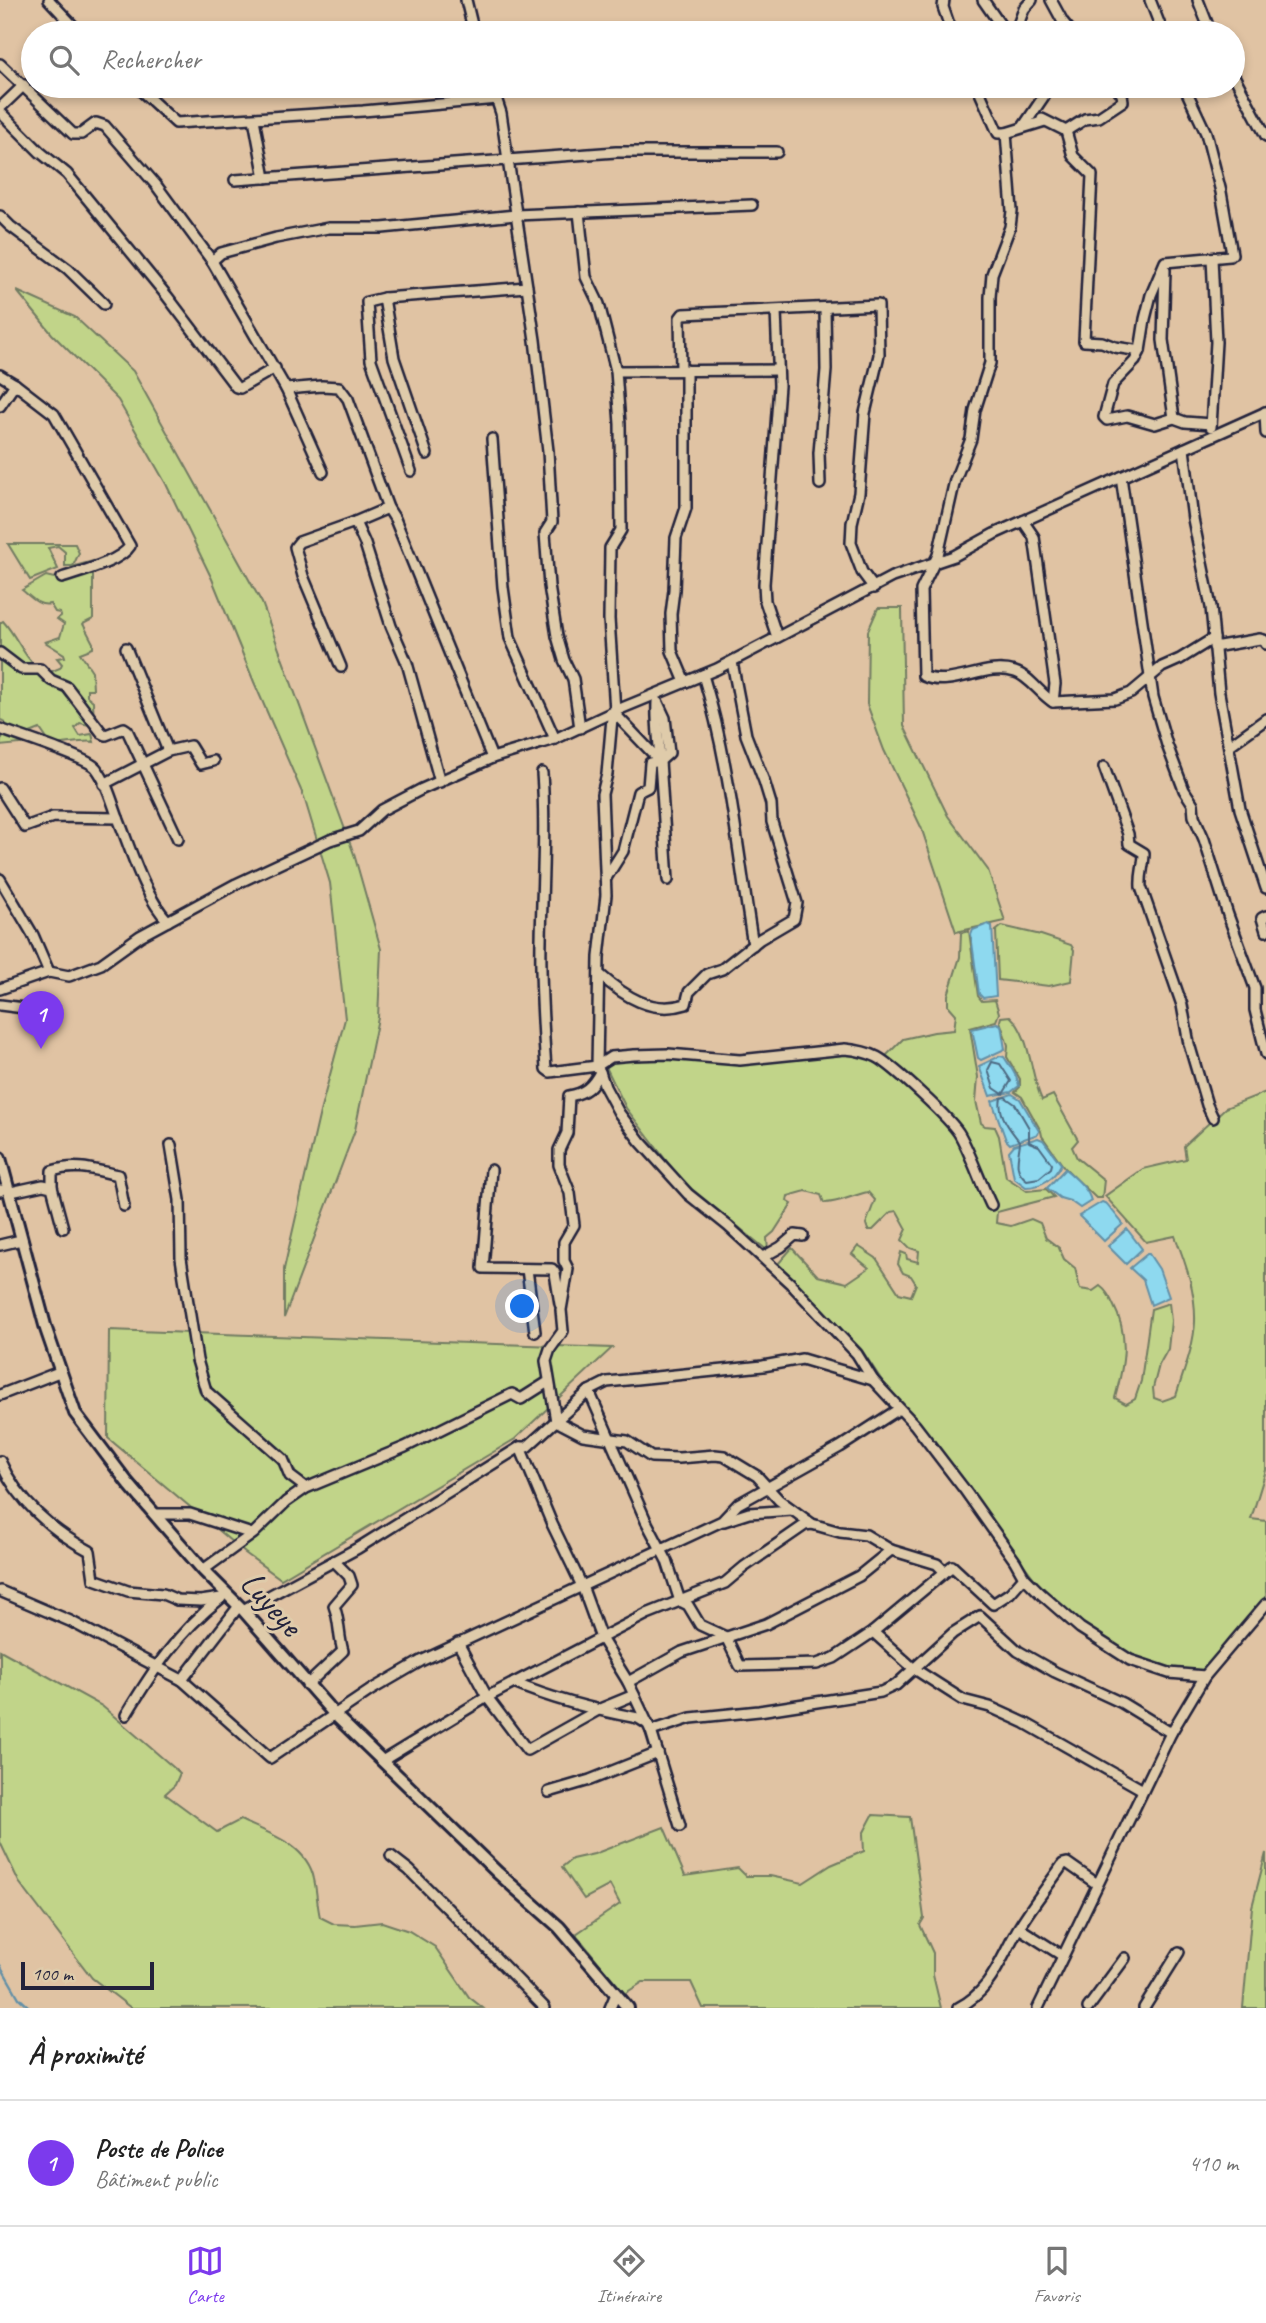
<!DOCTYPE html>
<html lang="fr">
<meta charset="utf-8">
<style>
body{margin:0;font-family:Caveat,sans-serif;background:#f2f2f2;color:#222}
.scale{position:absolute;left:21px;bottom:18px;width:133px;box-sizing:border-box;padding-left:7px;border:4px solid #22223b;border-top:0;font-size:19px;line-height:24px;white-space:nowrap;color:#22223b;-webkit-text-stroke:5px #dfcbaa;paint-order:stroke}
.you{position:absolute;left:523px;top:1307px;width:24px;height:24px;margin:-18px;border:5px solid #fff;border-radius:50%;background:#1a73e8;box-shadow:0 0 0 10px #1a73e833}
.badge{display:grid;place-items:center;width:46px;height:46px;border-radius:50%;background:#7c3aed;color:#fff;font-size:23px;font-weight:700}
.pin{position:absolute;translate:-50% -58px;filter:drop-shadow(0 2px 4px #0008)}
.pin::after{content:'';position:absolute;top:37px;width:24px;height:21px;background:inherit;clip-path:polygon(0 0,100% 0,50% 100%)}
.list{margin:0;padding:0;list-style:none}
h2{display:flex;justify-content:space-between;align-items:center;height:91px;margin:0;padding:0 28px;font-size:30px}
h2 small{font-size:23px;font-weight:400;color:#767676}
.list li{display:grid;grid-template-columns:46px 1fr auto;gap:21px;align-items:center;box-sizing:border-box;height:126px;padding:0 28px;border-top:2px solid #e0e0e0}
.list b{display:block;font-size:26px;white-space:nowrap}
.list p{margin:0;font-size:23px;white-space:nowrap;color:#767676}
.list em{font-size:23px;font-style:normal;color:#767676}
.icon{flex:none;width:38px;height:38px;fill:none;stroke:currentColor;stroke-width:2;stroke-linecap:round;stroke-linejoin:round}
.map{position:relative;flex:none;width:1266px;height:2008px;overflow:hidden}
.search{position:absolute;background:#fff;box-shadow:0 4px 10px #0003;left:21px;right:21px;top:21px;height:77px;display:flex;align-items:center;gap:18px;box-sizing:border-box;padding:0 24px;border-radius:38px;color:#767676;font-size:26px}
.sheet{height:217px;background:#fff}
nav{display:flex;justify-content:space-around;align-items:center;box-sizing:border-box;height:98px;border-top:2px solid #e0e0e0;background:#fff;font-size:19px;color:#767676}
nav a{display:grid;justify-items:center;gap:4px}
nav .on{color:#7c3aed}
.map>svg:first-child{display:block}
</style>
<div class="map">
<svg width="1266" height="2008" viewBox="0 0 1266 2008">
<rect width="100%" height="100%" fill="#e0c3a3"/>
<filter id="ink" filterUnits="userSpaceOnUse"><feTurbulence type="fractalNoise" baseFrequency=".0143" numOctaves="2"/><feDisplacementMap in="SourceGraphic" scale="14" xChannelSelector="R" yChannelSelector="G"/><feConvolveMatrix kernelMatrix="1 2 1 2 8 2 1 2 1" color-interpolation-filters="sRGB"/></filter>
<g filter="url(#ink)">
<g fill="#c1d489" stroke="#727b62" stroke-width="2">
<polygon points="17,291 75,317 133,371 262,603 354,854 381,949 378,1018 355,1130 284,1318 284,1269 320,1112 345,1019 330,883 304,797 254,682 212,579 166,484 118,400 52,334"/>
<polygon points="8,544 75,544 79,553 73,566 65,566 65,552 58,546 48,548 58,569 30,580"/>
<path d="M93,561v58l-10,5 10,19v5l-13,5 12,18 1,18h-6v7l6,5 1,25 -14,-3 -5,5 5,8 12,-2 2,8c-10,-2 -31,3 -43,3l-11,-16 -15,6 6,8 -31,3 1,-7 9,-7 -6,-11 -4,-1v-60h3l-3,-6v-31l3,-2c16,18 21,39 42,53l15,-6 2,-4 -5,-6 8,-1 -1,-3 -19,-12 15,-5 4,-13 -7,-5 4,-3 -1,-3 -5,-1 -5,-8c-11,3 -19,-7 -28,-14l24,-14 8,2 21,-12z"/>
<polygon points="878,608 902,608 904,726 948,816 988,870 1005,921 956,932 921,827 884,750 867,704 868,631"/>
<polygon points="1002,926 1041,935 1071,945 1074,950 1071,981 1049,986 998,980 996,931"/>
<path d="M969,931l9,65 4,5 13,-1 4,13 -3,8 -26,7 8,49 -2,24 5,22 4,3 10,1 4,9 7,41 21,14 19,-2 8,8 -57,15 -1,11 15,3 20,-7 9,4 6,15 13,10 5,11 11,9 5,21 13,2 7,-5c7,5 10,11 13,18 17,32 11,61 2,94l11,6 9,-5 6,-18 10,-72 18,-6 2,18 -3,28 -9,16 -6,23 1,10 8,3 14,-5c7,-23 18,-50 19,-74 1,-30 -9,-58 -20,-86l-29,6 -41,-46 38,-27 43,-10 -2,-13 41,-38 41,-16v378l-15,49 15,2v84l-50,61 -16,5 -30,-1 -38,-14 -60,-39 -30,-28 -124,-166 -22,-21 -35,-53 -83,-85 14,-16 26,28 29,7 22,-15 -17,-14 6,-8 18,12 23,35 12,3 5,-12 -5,-8 -8,-3 -5,-9 3,-12 5,2 1,5 11,3 1,-11 -9,-3 -8,-8 5,-11 -10,-18 -6,1 -18,18h-5l-2,-6 9,-24 -7,-8c-16,3 -28,11 -44,11l-3,-8 -15,-4 -18,5 -1,5 5,3 -18,28 -7,6 1,13 -86,-70 -56,-73 -20,-41 7,-10 93,1 29,6 111,-13 38,7 19,-19 31,-7 20,-2 2,-16 -8,-9v-10l12,-38 1,-24z"/>
<path d="M1010,1016c21,19 20,59 32,84l11,-5 25,45 -6,7 5,11 27,22 -2,18h-6l-32,-31 -22,-31 -1,-5 -19,-34 -7,-5 5,-5v-8l-13,-22 1,-12 -8,-24 1,-4z"/>
<polygon points="109,1330 612,1348 515,1439 281,1579 245,1553 108,1438"/>
<path d="M0,1650l102,56 78,67 -5,12 -10,9 52,38 23,-12c28,13 67,24 74,59 3,13 3,26 6,38l14,7 21,1 27,-3 27,9 26,16 34,50 14,11h-352l-39,-30 -73,-96 -19,-40z"/>
<polygon points="873,1815 910,1817 924,1918 920,1925 933,1953 933,1975 941,2008 703,2008 691,1982 643,1982 624,1994 576,1934 620,1904 610,1885 584,1899 562,1867 572,1859 594,1854 664,1827 685,1876 738,1868 746,1876 770,1876 803,1883 831,1865 864,1851 863,1834"/>
<polygon points="1266,1853 1266,2008 1243,2008 1252,1907"/>
</g>
<g fill="#8ed9ef" stroke="#6390a7" stroke-width="2">
<polygon points="988,924 992,926 996,996 983,998 979,994 971,935 973,930"/>
<polygon points="997,1023 1001,1025 1005,1049 981,1060 978,1058 972,1029"/>
<path d="M1000,1056l4,1c6,9 14,19 15,29l-8,6 -21,4 -11,-30z"/>
<polygon points="1012,1094 1020,1099 1039,1131 1038,1134 1010,1144 1006,1140 992,1101"/>
<path d="M1038,1138l5,2 18,24c-6,14 -20,23 -35,23l-12,-9 -5,-27 5,-6z"/>
<path d="M1065,1169c10,9 23,19 26,32l-11,7 -10,-7 -10,-3 -13,-10z"/>
<polygon points="1102,1202 1107,1204 1123,1224 1104,1241 1079,1216"/>
<polygon points="1127,1229 1142,1249 1126,1264 1108,1246"/>
<polygon points="1147,1254 1149,1254 1159,1269 1169,1297 1151,1305 1143,1280 1130,1268"/>
</g>
<g fill="none" stroke-linecap="round" stroke-linejoin="round">
<g stroke="#4d6b83" stroke-width="2">
<polygon points="992,1062 1000,1064 1011,1081 1003,1094 994,1088 988,1070"/>
<path d="M1005,1097l10,7 14,24v14l10,4 13,18 -1,4 -12,10 -12,2c-15,-11 -8,-23 -7,-38 -9,-11 -23,-28 -19,-44z"/>
</g>
<polyline stroke="#6390a7" stroke-width="2.5" points="0,1965 19,1998 30,2008"/>
<g stroke="#22223b" stroke-width="14">
<g id="minor">
<polyline points="49,0 80,33"/>
<polyline points="466,0 474,33"/>
<polyline points="944,0 943,7 952,33"/>
<polyline points="983,0 1006,33"/>
<polyline points="1051,0 1063,22 1072,33"/>
<polyline points="1150,0 1163,33"/>
<polyline points="1198,0 1211,33"/>
<polyline points="1015,33 1024,9 1032,0"/>
<polyline points="0,64 73,134 81,134 96,123 105,126 156,185 212,261 286,389 322,386 339,387 348,399 388,508 395,519 492,758"/>
<polyline points="1233,74 1266,136"/>
<polyline points="136,86 176,123 363,111 497,99"/>
<polyline points="492,86 501,113 535,340 548,451 552,522 545,533 549,586 557,636 564,660 573,679 580,728"/>
<polyline points="977,86 998,133 1006,133 1045,121"/>
<polyline points="1184,86 1206,133 1221,192 1232,254 1230,256 1165,262 1151,295 1145,319 1140,351 1135,361 1113,384 1104,417 1107,420 1127,416 1155,424 1174,418 1185,422 1211,424"/>
<polyline points="0,108 24,85"/>
<polyline points="0,112 40,152 67,174 167,296 236,387 240,388 275,368"/>
<polyline points="254,119 265,178"/>
<polyline points="1042,119 1066,131"/>
<polyline points="1023,127 1044,96 1045,90 1042,86"/>
<polyline points="1066,131 1073,156 1092,175 1084,341 1102,342 1115,347 1140,351"/>
<polyline points="1066,131 1085,119 1099,117 1123,101 1122,94 1115,86"/>
<path d="M1006,133l6,78 -2,16 -18,47 -2,23v66l-15,47 -4,29 -16,41 -17,75 -17,35 2,86c29,13 62,-14 92,-4 14,4 25,22 38,30l62,-3 16,-6 31,-26 18,-8 34,-21"/>
<polyline points="235,180 616,152 777,152"/>
<polyline points="0,216 10,226 68,269 104,304"/>
<polyline points="212,261 221,253 276,238 328,228 382,228 516,215 752,205"/>
<polyline points="1165,270 1163,340 1174,418"/>
<polyline points="384,298 394,358 427,454"/>
<polyline points="776,311 779,386 764,584 765,601 777,637"/>
<polyline points="681,370 680,318 683,314 878,305 879,355 865,413 859,493 852,523 851,543 862,572 874,588"/>
<polyline points="616,371 778,370"/>
<path d="M0,375l15,9 39,30 76,132c-10,16 -51,26 -68,32"/>
<polyline points="286,389 323,472"/>
<polyline points="0,406 15,384"/>
<polyline points="1265,412 1266,433"/>
<polyline points="1211,427 1216,342 1212,258"/>
<polyline points="492,439 503,587 510,638 555,739"/>
<polyline points="1184,449 1193,519 1211,607 1219,693 1240,809 1266,888"/>
<polyline points="411,471 371,360 367,302 384,298 527,287"/>
<polyline points="1121,477 1153,697 1167,745 1184,790 1193,804 1194,816 1204,839 1228,915 1255,988 1255,1010 1266,1054"/>
<polyline points="820,484 819,453 826,370 825,309"/>
<polyline points="388,508 355,522 365,544 391,626 407,663 440,782"/>
<polyline points="1023,521 1034,537 1055,684 1053,702"/>
<polyline points="1214,647 1260,639 1264,640 1266,644"/>
<polyline points="126,648 168,751"/>
<polyline points="0,653 21,669 40,669 51,680 67,687 102,733 106,735 124,728 127,730 178,839"/>
<polyline points="341,667 303,576 295,547 299,542 355,522"/>
<path d="M703,675c27,88 35,180 50,270"/>
<polyline points="685,682 672,651 671,614 674,590 676,538 686,508 686,370"/>
<polyline points="658,703 665,718 669,753 660,761 668,880"/>
<polyline points="612,718 618,717 660,761"/>
<path d="M0,729c16,6 88,29 96,39 11,14 16,34 22,50"/>
<polyline points="1230,745 1266,719"/>
<path d="M1104,767l24,67 1,10 15,9c0,13 -4,20 -3,34l41,118 7,39 18,61 6,13"/>
<path d="M542,773c4,55 0,111 -1,167 -1,43 2,86 5,129l4,3 47,-6 2,-109 7,-62 -4,-101 5,-20 5,-56 3,-7 -6,-92 1,-71 11,-18 -1,-106 -4,-53 -17,-67 -13,-27 -7,-65"/>
<polyline points="104,784 168,751 190,746 201,764 213,761"/>
<path d="M0,788l25,39 28,-10 65,1c13,32 26,78 50,103"/>
<path d="M606,878l17,-27 15,-59 10,-5 2,-24 10,-2c-1,-20 -4,-39 -3,-59"/>
<polyline points="0,879 33,935 49,972"/>
<polyline points="1266,916 1262,918 1266,931"/>
<path d="M599,974c25,22 53,41 87,30l3,-12 18,-18 15,-5 38,-30 34,-20 3,-16 -25,-81 -1,-18 -7,-23 -18,-46 -14,-73"/>
<polyline points="0,989 49,972 69,976 101,964 140,936 236,884 330,840 359,831 382,810 422,789 492,758 555,739 615,711 717,669 892,577 954,556 994,534 1266,412"/>
<polyline points="0,1005 24,1008"/>
<polyline points="600,1072 605,1087 619,1113 640,1141 688,1194 728,1226 790,1283 857,1354 873,1380 915,1425 964,1489 1015,1561 1024,1577 1040,1593 1080,1628 1130,1660 1169,1673 1205,1676"/>
<polyline points="171,1145 180,1200 181,1258 197,1360 206,1391 283,1459 290,1476 306,1488"/>
<polyline points="491,1170 483,1268 552,1269 555,1273 560,1304"/>
<path d="M52,1187v-16c24,-8 43,-1 66,4l6,31"/>
<polyline points="0,1191 1,1190"/>
<polyline points="11,1192 43,1185 52,1187 63,1228"/>
<path d="M991,1205c-11,-23 -19,-48 -31,-70 -8,-15 -68,-70 -83,-78 -10,-5 -21,-7 -32,-8l-105,11 -72,-6 -34,1 -23,2 -14,9 3,6c-8,15 -15,21 -31,24l-2,37 -8,17v15l11,28 4,32 -10,17v19l4,8 -7,41 2,21 -13,18 -4,12 10,60 27,14 44,6 24,16 28,1 36,-3 9,1 33,20 22,24 33,24 28,8 26,3 25,15 46,14 8,8 7,-6 41,38 17,-11 14,-16"/>
<polyline points="0,1245 21,1240"/>
<polyline points="763,1257 781,1247 795,1235 803,1236"/>
<polyline points="527,1269 535,1332"/>
<polyline points="589,1391 646,1521 667,1561 680,1601 688,1605 700,1625 726,1637 740,1666 817,1664 834,1658 873,1632 913,1668 963,1700 990,1707 1025,1723 1143,1790"/>
<polyline points="0,1395 59,1372"/>
<polyline points="520,1447 552,1524 582,1586 601,1638 628,1682 651,1731 680,1826"/>
<path d="M0,1461c17,39 53,71 90,90l4,28 34,12 35,3 14,6 24,1 20,-3"/>
<polyline points="154,1514 190,1514 252,1534"/>
<polyline points="724,1521 749,1513 792,1510"/>
<polyline points="203,1570 254,1533 286,1502 306,1488 405,1447 512,1394 521,1399 548,1382"/>
<polyline points="0,1591 70,1621 182,1680 270,1758 371,1690 421,1661 722,1521 738,1504 840,1447 899,1409"/>
<polyline points="243,1610 358,1548 520,1447 527,1447 589,1391 607,1382 763,1366 802,1359 873,1380"/>
<polyline points="873,1632 945,1572"/>
<polyline points="458,1643 487,1697 527,1750 600,1709 634,1695"/>
<polyline points="182,1680 239,1606"/>
<polyline points="628,1682 682,1652 766,1624 859,1576 891,1550"/>
<path d="M514,1683c40,17 81,27 124,35l8,5"/>
<path d="M307,1685l36,-34c-5,-16 -3,-30 -9,-45l18,-21 -3,-9 -15,-15"/>
<path d="M126,1715c27,-45 52,-83 94,-116"/>
<polyline points="651,1731 691,1718 759,1711 881,1692 896,1685 953,1633 980,1616 1018,1651 1055,1672 1122,1703 1171,1733"/>
<polyline points="382,1761 487,1697 647,1614 725,1583 744,1567 805,1525 812,1524"/>
<polyline points="549,1792 590,1780 658,1753"/>
<polyline points="391,1856 409,1870 454,1915 545,2008"/>
<polyline points="1019,1928 1063,1956"/>
<polyline points="610,2008 616,1994"/>
<path d="M958,2008c32,-17 40,-43 56,-72 13,-25 33,-48 49,-72l4,-1 30,21"/>
<polyline points="1038,2008 1171,1733 1205,1676 1266,1604"/>
<polyline points="1088,2008 1125,1958"/>
<polyline points="1144,2008 1179,1952"/>
</g>
</g>
<g stroke="#22223b" stroke-width="16">
<polyline id="tertiary" points="0,1158 46,1329 75,1413 127,1482 162,1523 203,1570 243,1610 335,1715 498,1873 559,1927 628,2008"/>
</g>
<use href="#minor" stroke="#dfcbaa" stroke-width="9"/>
<use href="#tertiary" stroke="#dfcbaa" stroke-width="10"/>
</g>
</g>
<g text-anchor="middle" stroke-width="6" stroke-linejoin="round" paint-order="stroke">
<g font-size="35" fill="#22223b" stroke="#dfcbaa">
<text transform="translate(272 1603) rotate(48)" y="12">Luyeye</text>
</g>
</g>
</svg>
<div class="scale">100 m</div>
<div class="you"></div>
<div class="pin badge" style="left:41px;top:1049px">1</div>
<div class="search"><svg class="icon" aria-label="search" viewBox="0 0 24 24"><circle cx="10" cy="10" r="6"/><path d="M15 15l6 6"/></svg>Rechercher</div>
</div>
<section class="sheet">
<h2>À proximité<small></small></h2>
<ul class="list">
<li><span class="badge">1</span><div><b>Poste de Police</b><p>Bâtiment public</p></div><em>410 m</em></li>
</ul>
</section>
<nav>
<a class="on"><svg class="icon" aria-label="map" viewBox="0 0 24 24"><path d="M3 6l6-2 6 2 6-2v14l-6 2-6-2-6 2zM9 4v14M15 6v14"/></svg>Carte</a>
<a><svg class="icon" aria-label="directions" viewBox="0 0 24 24"><path d="M12 3l9 9-9 9-9-9zM9 14v-3h6M13 9l2 2-2 2"/></svg>Itinéraire</a>
<a><svg class="icon" aria-label="saved" viewBox="0 0 24 24"><path d="M7 4h10v16l-5-4-5 4z"/></svg>Favoris</a>
</nav>
